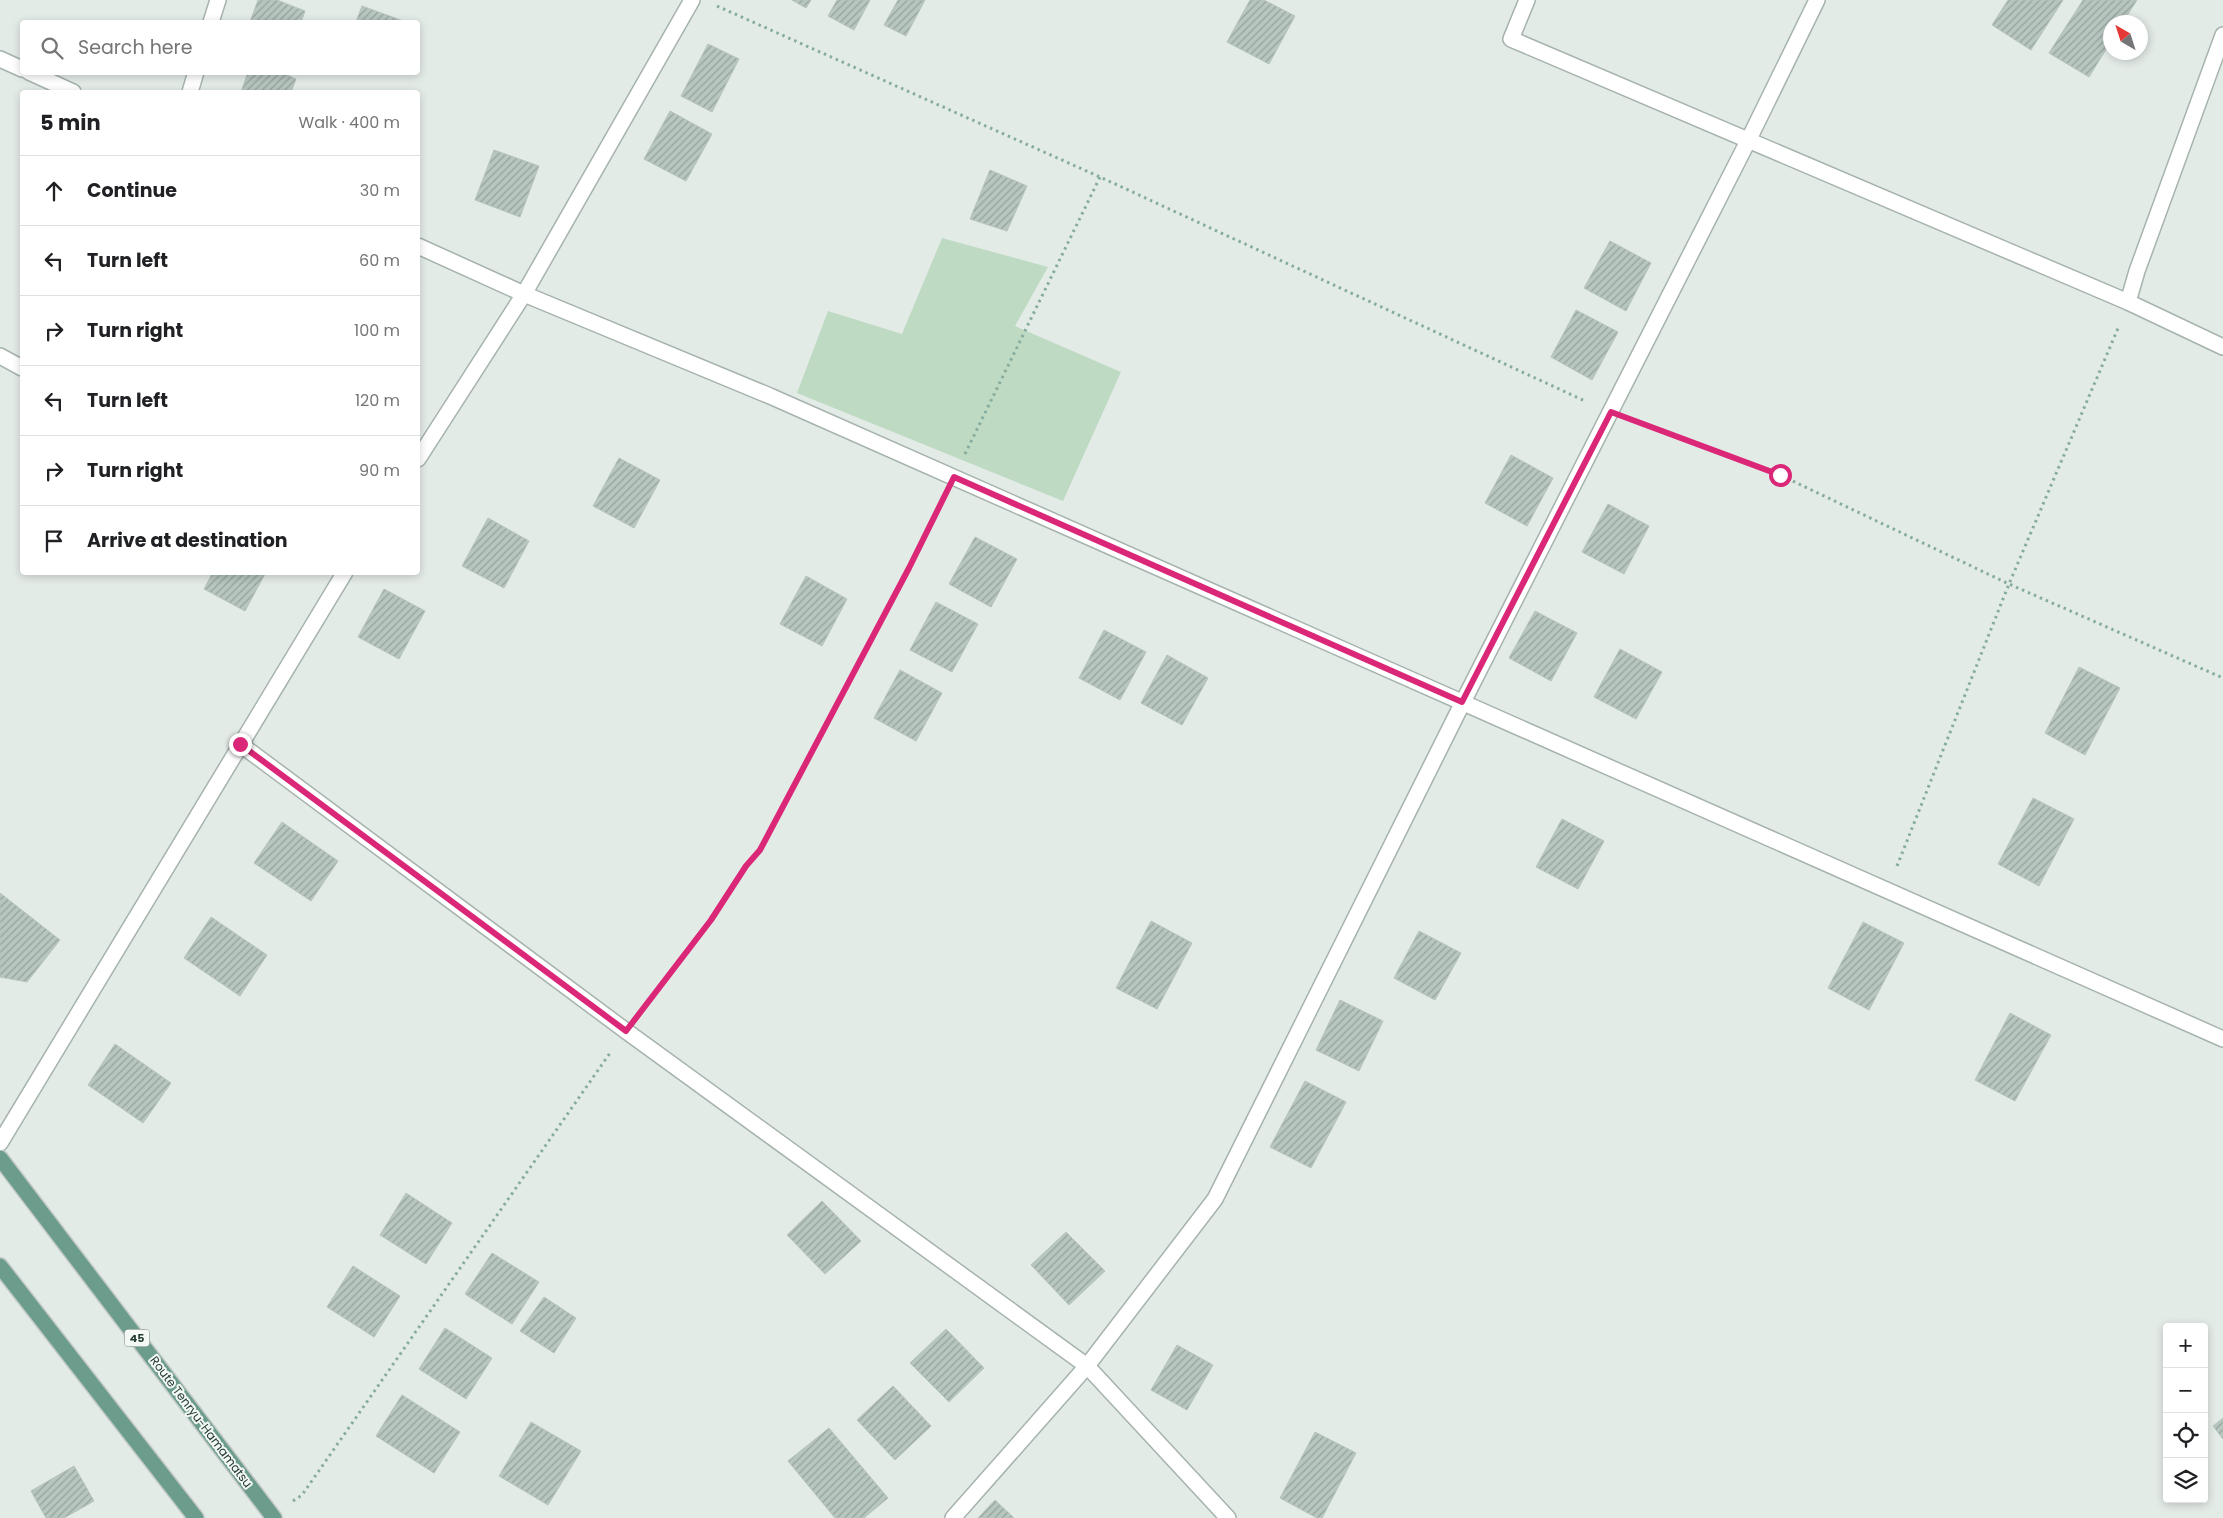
<!DOCTYPE html>
<meta charset="utf-8">
<style>
body{margin:0;font-family:Poppins,sans-serif;background:#f2f2f2;color:#202124}
.controls{position:absolute;right:15px;bottom:15px;display:grid;overflow:hidden;border-radius:5px;box-shadow:0 2px 8px #0003}
.controls button{width:45px;height:45px;display:grid;place-items:center;padding:0;border:0;border-bottom:1px solid #e0e0e0;background:#fff;color:#202124;font:25px sans-serif}
.compass{position:absolute;left:2103px;top:15px;width:45px;height:45px;border-radius:50%;background:#fff;box-shadow:0 2px 8px #0003;rotate:321deg}
.stop{position:absolute;width:15px;height:15px;margin:-11px;border:4px solid #db2777;border-radius:50%;background:#fff}
.stop.end{background:#db2777;border-color:#fff;box-shadow:0 1px 5px #0008}
.list{margin:0;padding:0;list-style:none}
h2{display:flex;justify-content:space-between;align-items:center;height:65px;margin:0;padding:0 20px;font-size:21px}
h2 small{font-size:16px;font-weight:400;color:#757577}
.list li{display:grid;grid-template-columns:32px 1fr auto;gap:15px;align-items:center;box-sizing:border-box;height:70px;padding:0 20px;border-top:1px solid #e0e0e0}
.list b{display:block;font-size:19px;white-space:nowrap}
.list em{font-size:16px;font-style:normal;color:#757577}
.icon{flex:none;width:28px;height:28px;fill:none;stroke:currentColor;stroke-width:2;stroke-linecap:round;stroke-linejoin:round}
.map{position:relative;flex:none;width:2223px;height:1518px;overflow:hidden}
.search{position:absolute;background:#fff;box-shadow:0 2px 8px #0003;left:20px;top:20px;width:400px;height:55px;display:flex;align-items:center;gap:12px;box-sizing:border-box;padding:0 18px;border-radius:5px;color:#757577;font-size:19px}
.panel{position:absolute;background:#fff;box-shadow:0 2px 8px #0003;left:20px;top:90px;width:400px;height:485px;border-radius:5px}
.map>svg:first-child{display:block}
</style>
<div class="map">
<svg width="2223" height="1518" viewBox="0 0 2223 1518">
<defs>
<pattern id="building-hatch" width="6" height="6" patternUnits="userSpaceOnUse" patternTransform="scale(1.25)"><rect width="6" height="6" fill="#b8c6c0"/><path d="M-1 1l2-2M0 6l6-6M5 7l2-2" fill="none" stroke="#95a29d"/></pattern>
</defs>
<rect width="100%" height="100%" fill="#e3ebe7"/>
<polygon fill="#bedac3" points="942,238 1048,267 1015,326 1121,372 1063,501 797,393 828,311 902,334"/>
<g fill="url(#building-hatch)" stroke="#b6c4bd">
<polygon points="258,0 277,0 305,11 301,22 250,22"/>
<polygon points="792,0 811,0 806,8"/>
<polygon points="837,0 870,0 854,30 828,16"/>
<polygon points="898,0 925,0 906,36 884,25"/>
<polygon points="1250,0 1264,0 1295,16 1269,64 1227,42"/>
<polygon points="2008,0 2063,0 2031,50 1992,25"/>
<polygon points="2083,0 2137,0 2123,22 2110,22 2110,43 2089,77 2049,53"/>
<polygon points="362,6 406,22 356,22"/>
<polygon points="708,44 739,59 712,112 681,96"/>
<polygon points="248,72 280,72 296,79 291,92 241,92"/>
<polygon points="670,111 712,134 686,181 644,159"/>
<polygon points="494,150 539,166 520,217 475,200"/>
<polygon points="990,170 1027,186 1007,231 970,219"/>
<polygon points="1610,241 1651,263 1626,311 1584,288"/>
<polygon points="1576,310 1618,332 1592,380 1551,357"/>
<polygon points="1511,455 1553,478 1527,526 1485,503"/>
<polygon points="619,458 660,480 634,528 593,506"/>
<polygon points="1608,504 1649,526 1624,574 1582,552"/>
<polygon points="488,518 529,541 504,588 462,566"/>
<polygon points="975,537 1017,559 991,607 949,584"/>
<polygon points="213,572 266,572 245,611 204,589"/>
<polygon points="806,576 847,599 822,646 780,624"/>
<polygon points="384,589 425,611 399,659 358,637"/>
<polygon points="936,602 978,624 952,672 910,650"/>
<polygon points="1535,611 1577,633 1551,681 1509,658"/>
<polygon points="1104,630 1146,652 1120,700 1079,678"/>
<polygon points="1620,649 1662,672 1636,719 1594,697"/>
<polygon points="1167,655 1208,678 1182,725 1141,703"/>
<polygon points="2079,667 2120,688 2085,755 2045,733"/>
<polygon points="900,670 942,693 916,741 874,718"/>
<polygon points="2033,798 2074,819 2039,886 1998,864"/>
<polygon points="1562,819 1604,841 1578,889 1536,867"/>
<polygon points="282,822 338,861 311,901 254,863"/>
<polygon points="0,893 60,940 27,982 0,977"/>
<polygon points="211,917 267,955 240,996 184,958"/>
<polygon points="1151,921 1192,943 1157,1009 1116,988"/>
<polygon points="1863,922 1904,943 1869,1010 1828,988"/>
<polygon points="1419,931 1461,953 1435,1000 1394,978"/>
<polygon points="1340,1000 1383,1021 1359,1071 1316,1050"/>
<polygon points="2010,1013 2051,1035 2015,1101 1975,1080"/>
<polygon points="115,1044 171,1083 143,1123 88,1085"/>
<polygon points="1305,1081 1346,1102 1311,1168 1270,1147"/>
<polygon points="406,1193 452,1223 426,1264 380,1235"/>
<polygon points="822,1201 861,1241 825,1274 787,1235"/>
<polygon points="1066,1232 1105,1271 1069,1305 1031,1265"/>
<polygon points="492,1253 539,1282 512,1324 465,1294"/>
<polygon points="353,1266 400,1296 374,1337 327,1307"/>
<polygon points="544,1297 576,1318 554,1353 520,1331"/>
<polygon points="445,1328 492,1358 466,1399 419,1369"/>
<polygon points="946,1329 984,1368 949,1402 910,1363"/>
<polygon points="1177,1345 1213,1365 1187,1410 1151,1390"/>
<polygon points="893,1386 931,1426 895,1460 857,1420"/>
<polygon points="402,1395 460,1432 434,1473 376,1436"/>
<polygon points="2223,1418 2223,1439 2213,1426"/>
<polygon points="531,1422 581,1451 548,1505 499,1476"/>
<polygon points="829,1428 888,1498 864,1518 835,1518 788,1461"/>
<polygon points="1315,1432 1356,1453 1322,1518 1317,1518 1280,1498"/>
<polygon points="74,1466 94,1501 64,1518 46,1518 31,1491"/>
<polygon points="995,1500 1014,1518 978,1518"/>
</g>
<g fill="none" stroke-linecap="round" stroke-linejoin="round">
<g stroke="#a6b3ad" stroke-width="18">
<g id="street">
<polyline points="1527,0 1511,39 2128,302 2223,347"/>
<polyline points="211,22 218,0"/>
<polyline points="0,59 22,69"/>
<polyline points="29,72 73,92"/>
<polyline points="190,92 196,72"/>
<polyline points="418,246 524,294 770,396 2223,1039"/>
<polyline points="2128,302 2137,271 2223,35"/>
<polyline points="0,356 22,368"/>
<polyline points="418,459 524,294 692,0"/>
<polyline points="240,744 626,1031 1087,1366 1228,1518"/>
<polyline points="0,1143 345,572"/>
<polyline points="953,1518 1087,1366 1215,1199 1463,702 1748,141 1817,0"/>
</g>
</g>
<g stroke="#c2c8c6" stroke-width="18">
<g id="primary">
<polyline points="0,1158 274,1518"/>
<polyline points="0,1266 196,1518"/>
</g>
</g>
<g stroke="#86ac9d" stroke-width="3" stroke-dasharray="2.5 4" stroke-linecap="butt">
<polyline points="717,6 1100,177 1585,401"/>
<polyline points="1635,421 1780,475 2009,584 2223,678"/>
<polyline points="965,454 1100,177"/>
<polyline points="1897,866 2009,584 2119,326"/>
<polyline points="642,1010 711,921 746,866 760,850 909,569 942,500"/>
<polyline points="293,1501 302,1495 610,1053"/>
</g>
<use href="#street" stroke="#fff" stroke-width="15"/>
<use href="#primary" stroke="#6c9d8c" stroke-width="15"/>
</g>
<g fill="none" stroke-linecap="round" stroke-linejoin="round">
<polyline stroke="#db2777" stroke-width="6" points="240,744 626,1031 711,920 746,866 760,850 909,568 954,477 1462,702 1611,412 1780,475"/>
</g>
<g text-anchor="middle" stroke-width="4" stroke-linejoin="round" paint-order="stroke">
<rect fill="#f3f8f5" stroke="#62746d" stroke-width="1" x="124.5" y="1329.5" width="25" height="17" rx="4"/>
<g font-size="11" font-weight="bold" fill="#243b33">
<text x="137" y="1342">45</text>
</g>
<g font-size="12" fill="#243b33" stroke="#f3f8f5">
<text transform="translate(201 1422) rotate(53)" y="4">Route Tenryu-Hamamatsu</text>
</g>
</g>
</svg>
<div class="controls">
<button>+</button>
<button>−</button>
<button><svg class="icon" aria-label="locate" viewBox="0 0 24 24"><circle cx="12" cy="12" r="6"/><path d="M12 2v4M12 18v4M2 12h4M18 12h4"/></svg></button>
<button><svg class="icon" aria-label="layers" viewBox="0 0 24 24"><path d="M12 4l9 5-9 5-9-5zM3 14l9 5 9-5"/></svg></button>
</div>
<svg class="compass" viewBox="-18 -18 36 36"><path d="M0-13l5 13h-10z" fill="#e53935"/><path d="M0 13l5-13h-10z" fill="#757577"/></svg>
<div class="stop" style="left:1780px;top:475px"></div>
<div class="stop end" style="left:240px;top:744px"></div>
<div class="search"><svg class="icon" aria-label="search" viewBox="0 0 24 24"><circle cx="10" cy="10" r="6"/><path d="M15 15l6 6"/></svg>Search here</div>
<section class="panel">
<h2>5 min<small>Walk · 400 m</small></h2>
<ul class="list">
<li><svg class="icon" aria-label="ahead" viewBox="0 0 24 24"><path d="M12 20V5M6 11l6-6 6 6"/></svg><div><b>Continue</b></div><em>30 m</em></li>
<li><svg class="icon" aria-label="left" viewBox="0 0 24 24"><path d="M17 20v-9H6M10 6l-5 5 5 5"/></svg><div><b>Turn left</b></div><em>60 m</em></li>
<li><svg class="icon" aria-label="right" viewBox="0 0 24 24"><path d="M7 20v-9h11M14 6l5 5-5 5"/></svg><div><b>Turn right</b></div><em>100 m</em></li>
<li><svg class="icon" aria-label="left" viewBox="0 0 24 24"><path d="M17 20v-9H6M10 6l-5 5 5 5"/></svg><div><b>Turn left</b></div><em>120 m</em></li>
<li><svg class="icon" aria-label="right" viewBox="0 0 24 24"><path d="M7 20v-9h11M14 6l5 5-5 5"/></svg><div><b>Turn right</b></div><em>90 m</em></li>
<li><svg class="icon" aria-label="arrive" viewBox="0 0 24 24"><path d="M6 21V4h12l-3 4 3 4H6"/></svg><div><b>Arrive at destination</b></div></li>
</ul>
</section>
</div>
